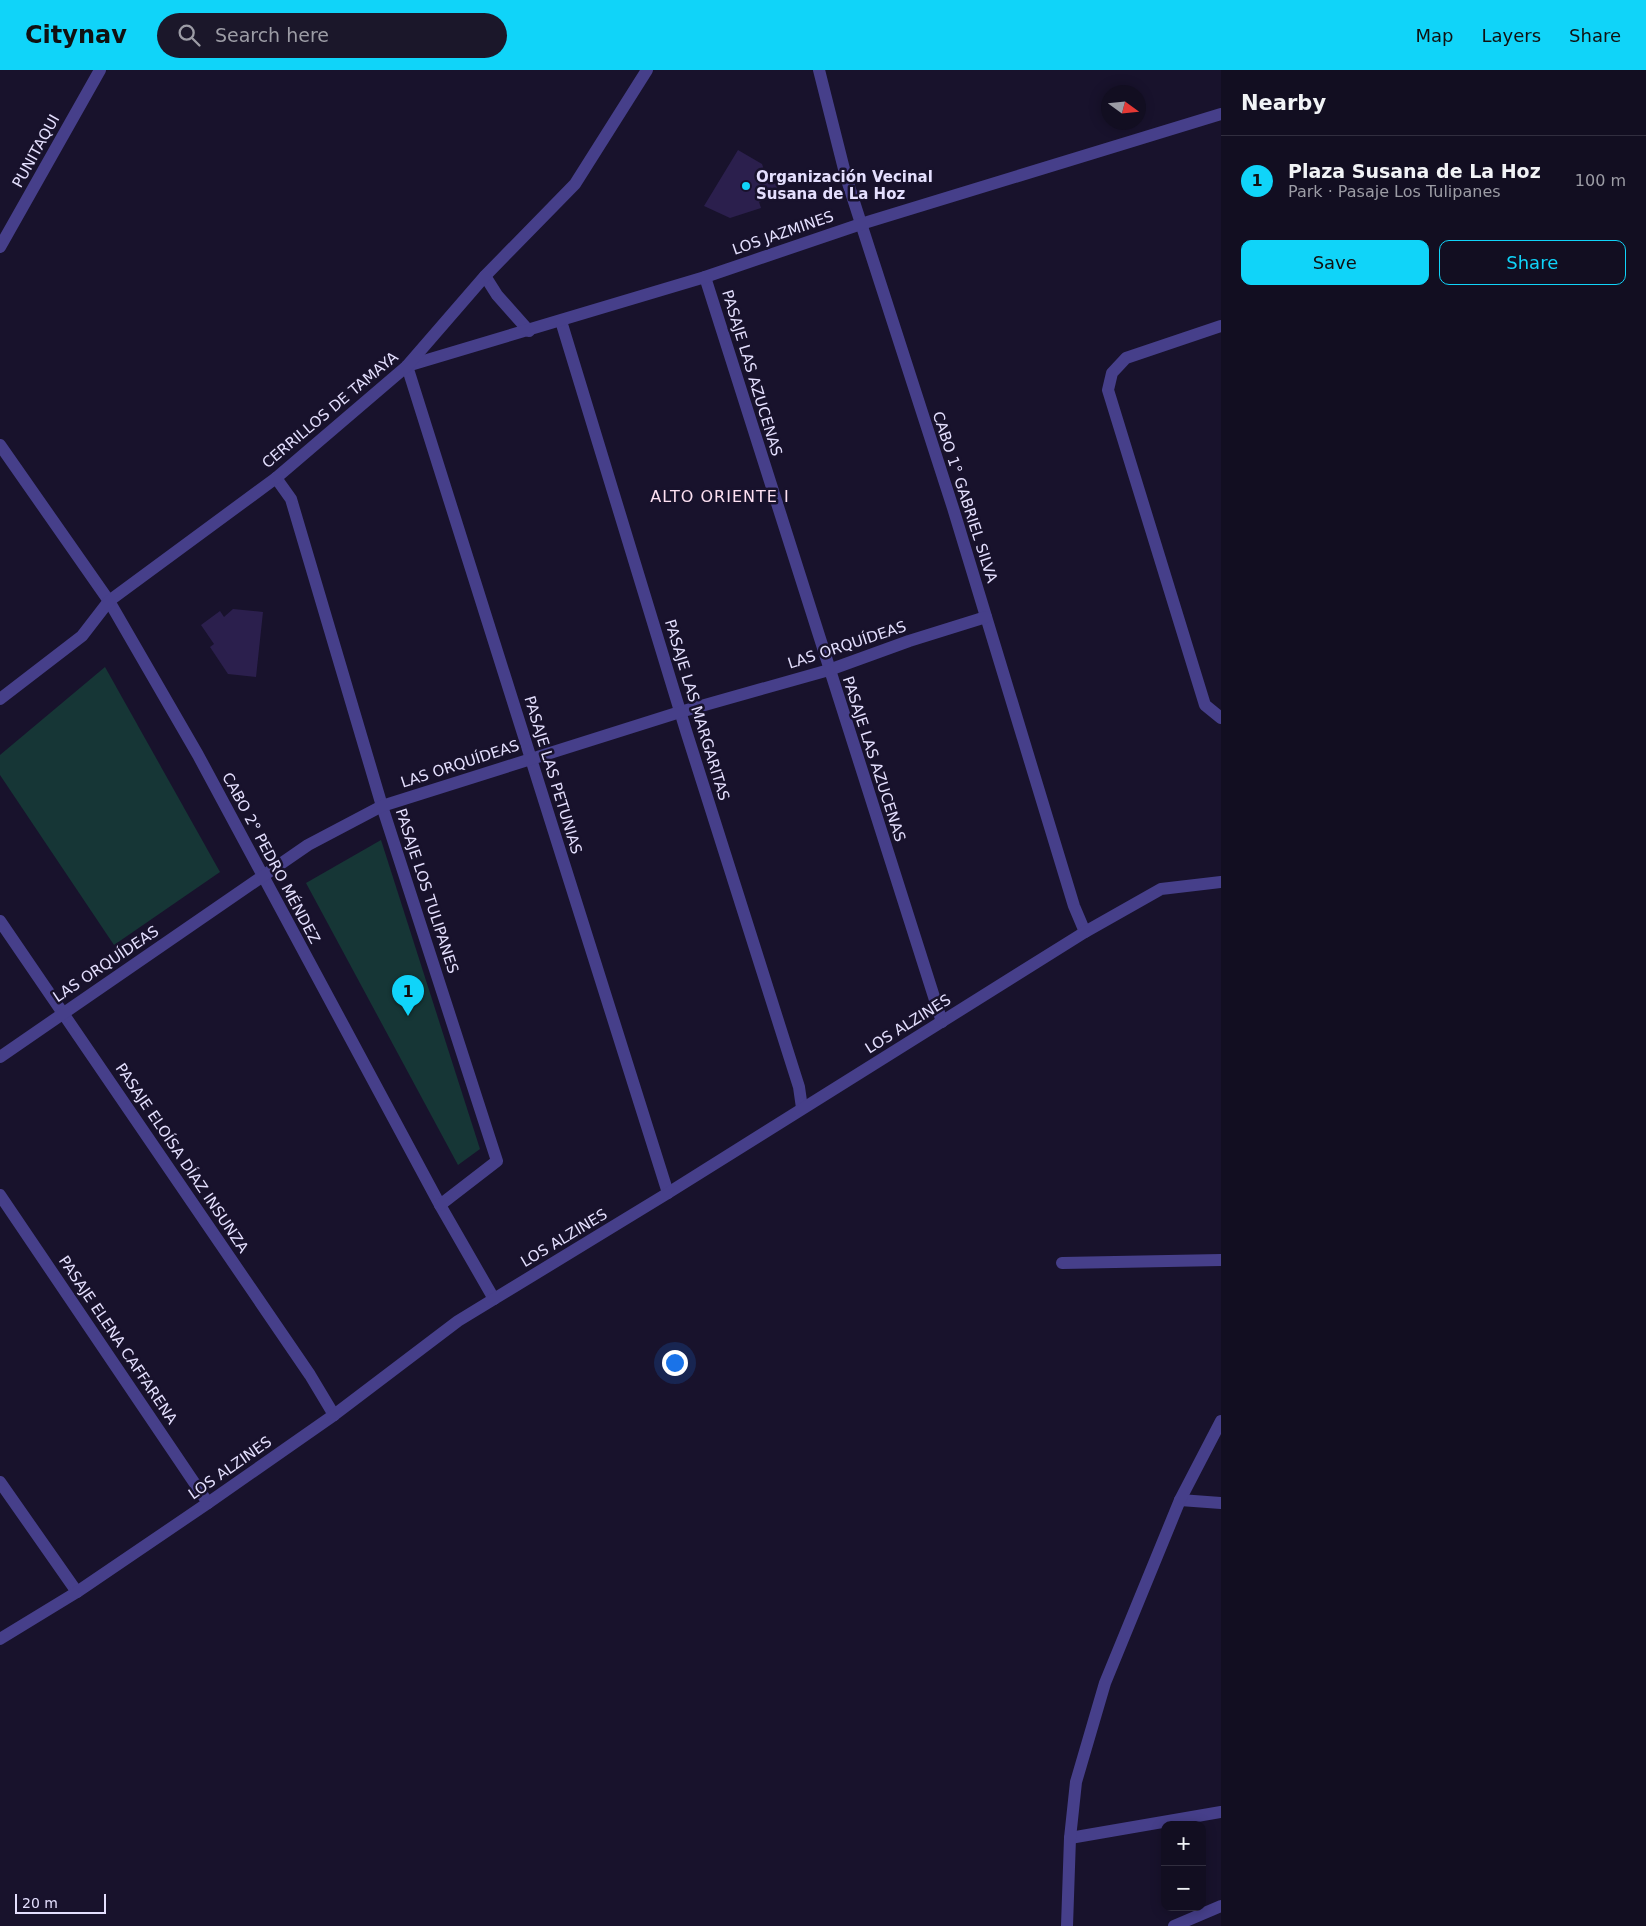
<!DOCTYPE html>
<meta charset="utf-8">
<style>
body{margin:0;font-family:"DejaVu Sans",sans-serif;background:#1b172a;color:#f1f3f6}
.controls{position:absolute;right:15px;bottom:15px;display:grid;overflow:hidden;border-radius:10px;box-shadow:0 2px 12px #0003}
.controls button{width:45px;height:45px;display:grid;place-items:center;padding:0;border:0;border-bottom:1px solid #312e3f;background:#120e21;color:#f1f3f6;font:25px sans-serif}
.compass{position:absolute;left:1101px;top:15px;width:45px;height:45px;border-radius:50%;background:#120e21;box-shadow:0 2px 12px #0003;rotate:105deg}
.scale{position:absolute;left:15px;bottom:12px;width:91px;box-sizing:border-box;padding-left:5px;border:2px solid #e4dffe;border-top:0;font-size:14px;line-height:18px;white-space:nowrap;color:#e4dffe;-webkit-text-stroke:4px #18122c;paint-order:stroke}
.you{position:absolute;left:674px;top:1292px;width:18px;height:18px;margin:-12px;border:4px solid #fff;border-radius:50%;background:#1a73e8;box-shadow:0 0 0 8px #1a73e833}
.badge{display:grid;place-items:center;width:32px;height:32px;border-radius:50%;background:#10d4f9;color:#111;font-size:16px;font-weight:700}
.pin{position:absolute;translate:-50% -41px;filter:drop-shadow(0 1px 2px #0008)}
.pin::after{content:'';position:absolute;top:26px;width:18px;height:15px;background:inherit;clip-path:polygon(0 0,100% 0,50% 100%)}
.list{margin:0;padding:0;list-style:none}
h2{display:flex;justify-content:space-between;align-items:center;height:65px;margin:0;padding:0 20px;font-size:21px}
h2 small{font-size:16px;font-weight:400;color:#9c9ca5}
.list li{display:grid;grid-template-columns:32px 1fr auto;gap:15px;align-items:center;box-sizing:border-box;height:90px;padding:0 20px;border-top:1px solid #312e3f}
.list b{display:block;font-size:19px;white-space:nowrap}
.list p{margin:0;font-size:16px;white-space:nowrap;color:#9c9ca5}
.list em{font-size:16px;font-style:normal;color:#9c9ca5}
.actions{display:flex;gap:10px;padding:15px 20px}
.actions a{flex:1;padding:11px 0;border:1px solid #10d4f9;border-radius:10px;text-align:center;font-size:18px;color:#10d4f9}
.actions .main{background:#10d4f9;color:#111}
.icon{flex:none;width:28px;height:28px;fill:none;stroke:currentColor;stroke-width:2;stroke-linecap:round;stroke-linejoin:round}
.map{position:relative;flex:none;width:1221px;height:1856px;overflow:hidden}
header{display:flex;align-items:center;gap:30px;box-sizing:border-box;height:70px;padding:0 25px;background:#10d4f9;color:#111}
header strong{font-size:24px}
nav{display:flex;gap:28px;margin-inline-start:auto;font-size:18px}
.search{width:350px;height:45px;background:#1b172a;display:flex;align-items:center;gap:12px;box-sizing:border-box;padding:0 18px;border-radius:28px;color:#9c9ca5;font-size:19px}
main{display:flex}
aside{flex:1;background:#120e21}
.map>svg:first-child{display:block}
</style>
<header>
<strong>Citynav</strong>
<div class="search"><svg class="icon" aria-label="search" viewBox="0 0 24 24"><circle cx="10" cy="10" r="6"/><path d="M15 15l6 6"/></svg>Search here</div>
<nav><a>Map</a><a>Layers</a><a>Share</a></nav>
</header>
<main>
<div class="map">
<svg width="1221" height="1856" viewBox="0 0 1221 1856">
<rect width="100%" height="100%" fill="#18122c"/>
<g fill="#163636">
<polygon points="105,597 220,802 114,875 0,705 0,685"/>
<polygon points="381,770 480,1079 458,1095 306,813"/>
</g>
<g fill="#2b1f4d">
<polygon points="738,80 762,94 766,106 772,104 780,125 759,132 761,138 730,148 704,136"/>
<polygon points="233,539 263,542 256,607 228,604 210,577 214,574 201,555 220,541 224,547"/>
</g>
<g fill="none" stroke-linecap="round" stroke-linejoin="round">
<g stroke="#463f8a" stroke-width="12">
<polyline points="819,0 846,107 953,438 1074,836 1085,862"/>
<polyline points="0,177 100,0"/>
<polyline points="485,206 497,225 529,261"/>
<polyline points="705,207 942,952"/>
<polyline points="561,251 687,664 799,1017 802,1038"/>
<polyline points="1221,256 1126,288 1112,303 1108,320 1205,635 1221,648"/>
<polyline points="407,296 668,1123"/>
<polyline points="407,296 705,207 861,154 1221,44"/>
<polyline points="0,375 109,531 198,685 440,1135 494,1229"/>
<polyline points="276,408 291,429 382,736 497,1091 440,1135"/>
<polyline points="0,629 82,566 109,531 276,408 407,296 485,206 575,114 647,0"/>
<polyline points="0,851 310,1305 334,1345"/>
<polyline points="0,987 308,775 382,736 680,642 829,600 909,571 986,547"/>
<polyline points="0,1125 208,1433"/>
<polyline points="1062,1193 1221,1190"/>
<polyline points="0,1412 77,1522"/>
<polyline points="1180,1430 1221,1433"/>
<polyline points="0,1569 77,1522 208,1433 334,1345 458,1251 668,1123 1085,862 1161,819 1221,812"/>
<polyline points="1070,1768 1221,1742"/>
<polyline points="1067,1856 1070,1768 1076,1712 1105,1613 1180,1430 1221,1351"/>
<polyline points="1174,1856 1221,1836"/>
</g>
</g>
<circle fill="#10d4f9" stroke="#18122c" stroke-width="2" cx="746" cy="116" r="5"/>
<g text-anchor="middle" stroke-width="5" stroke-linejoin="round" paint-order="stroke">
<g font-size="15" fill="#e4dffe" stroke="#18122c">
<text transform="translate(36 81) rotate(-61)" y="5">PUNITAQUI</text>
<text transform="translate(783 163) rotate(-19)" y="5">LOS JAZMINES</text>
<text transform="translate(752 303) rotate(73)" y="5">PASAJE LAS AZUCENAS</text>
<text transform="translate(330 340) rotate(-40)" y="5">CERRILLOS DE TAMAYA</text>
<text transform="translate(965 427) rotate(72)" y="5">CABO 1° GABRIEL SILVA</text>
<text transform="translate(847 575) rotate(-18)" y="5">LAS ORQUÍDEAS</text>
<text transform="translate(697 640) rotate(73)" y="5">PASAJE LAS MARGARITAS</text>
<text transform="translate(874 689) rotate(72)" y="5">PASAJE LAS AZUCENAS</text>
<text transform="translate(460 694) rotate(-18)" y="5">LAS ORQUÍDEAS</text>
<text transform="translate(553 705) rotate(73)" y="5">PASAJE LAS PETUNIAS</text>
<text transform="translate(271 788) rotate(62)" y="5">CABO 2° PEDRO MÉNDEZ</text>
<text transform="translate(427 821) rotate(72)" y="5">PASAJE LOS TULIPANES</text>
<text transform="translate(106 894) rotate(-34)" y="5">LAS ORQUÍDEAS</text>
<text transform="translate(908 954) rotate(-32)" y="5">LOS ALZINES</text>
<text transform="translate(182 1088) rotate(56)" y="5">PASAJE ELOÍSA DÍAZ INSUNZA</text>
<text transform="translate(564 1168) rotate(-31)" y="5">LOS ALZINES</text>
<text transform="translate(118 1270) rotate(56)" y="5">PASAJE ELENA CAFFARENA</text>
<text transform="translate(230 1398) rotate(-35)" y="5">LOS ALZINES</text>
</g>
<g font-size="15" font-weight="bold" fill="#e4dffe" stroke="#18122c" text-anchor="start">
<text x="756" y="112">Organización Vecinal<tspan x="756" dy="17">Susana de La Hoz</tspan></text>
</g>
<g font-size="16" letter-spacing="1" fill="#fee1f2" stroke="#18122c">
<text x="720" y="432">ALTO ORIENTE I</text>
</g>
</g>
</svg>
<div class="controls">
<button>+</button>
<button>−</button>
</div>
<svg class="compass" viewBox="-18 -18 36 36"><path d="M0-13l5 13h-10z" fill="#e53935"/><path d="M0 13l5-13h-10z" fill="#9c9ca5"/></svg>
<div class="scale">20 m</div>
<div class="you"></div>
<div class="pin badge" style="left:408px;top:946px">1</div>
</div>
<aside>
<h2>Nearby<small></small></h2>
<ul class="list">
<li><span class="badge">1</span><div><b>Plaza Susana de La Hoz</b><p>Park · Pasaje Los Tulipanes</p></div><em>100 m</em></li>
</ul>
<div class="actions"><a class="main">Save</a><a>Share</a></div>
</aside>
</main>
